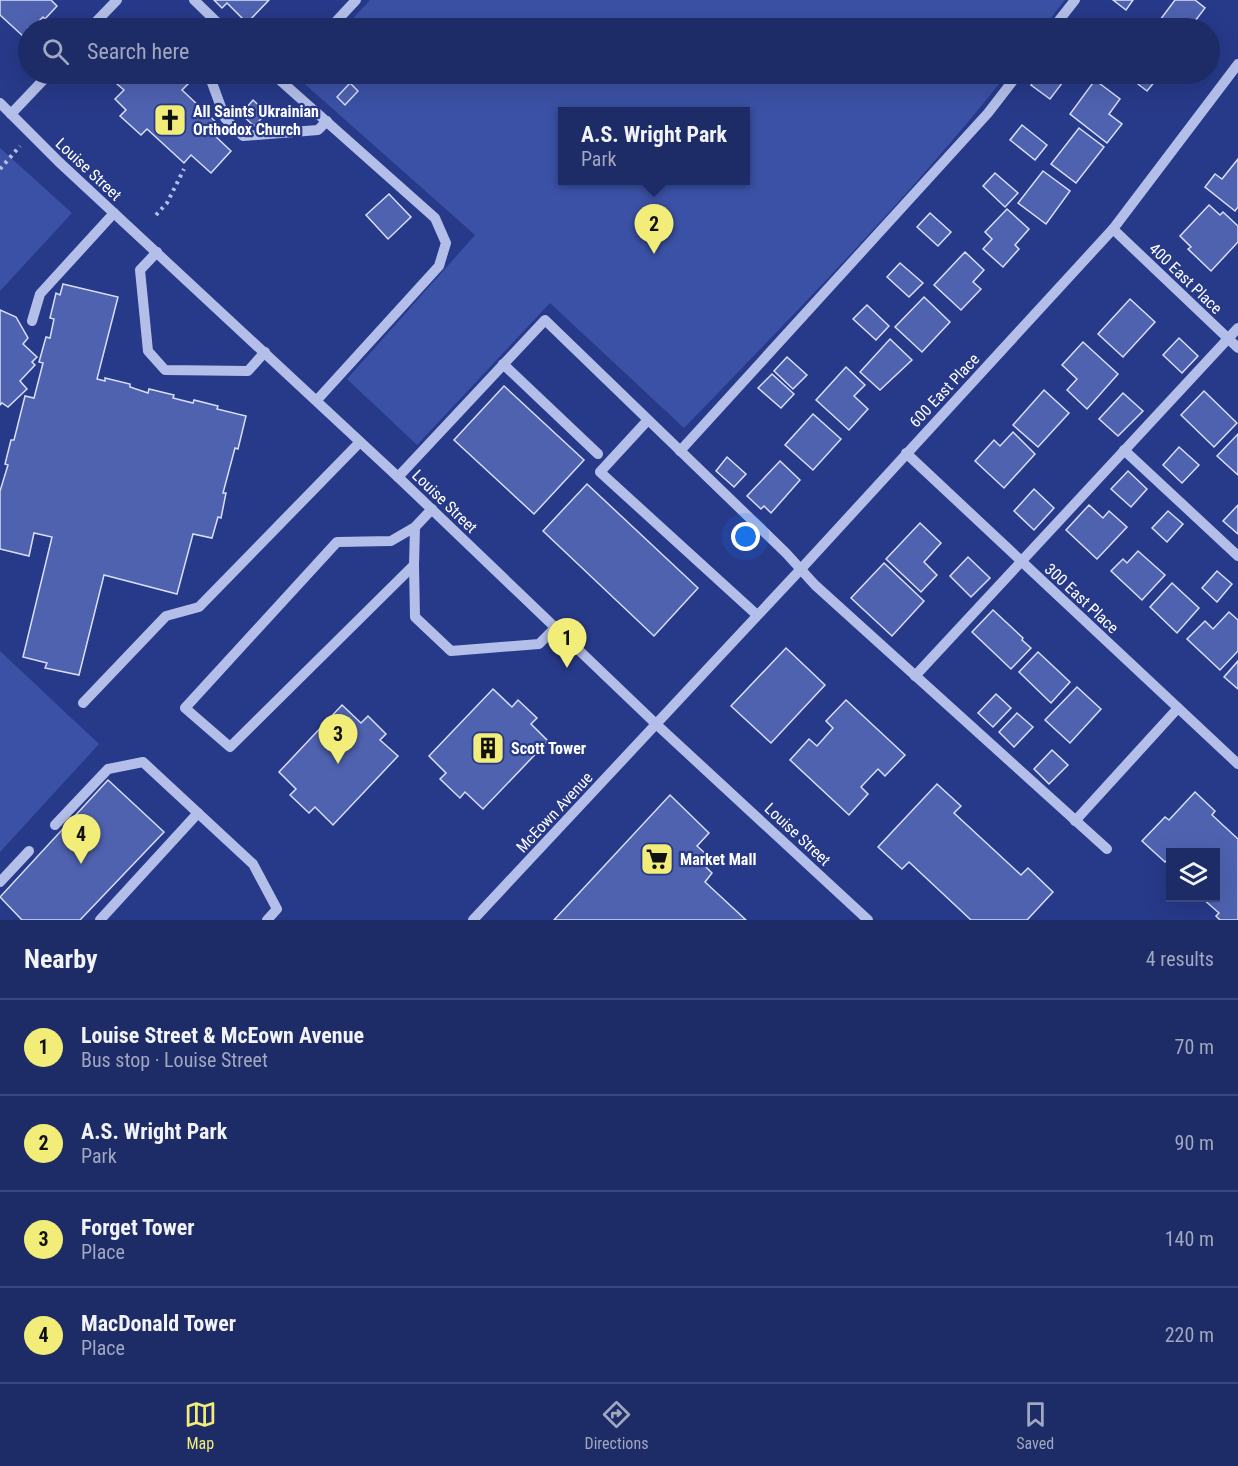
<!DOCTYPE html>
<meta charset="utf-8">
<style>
body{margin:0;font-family:"Roboto Condensed",sans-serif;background:#2a3770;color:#f1f3f6}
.controls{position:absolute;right:18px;bottom:18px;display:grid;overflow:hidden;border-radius:0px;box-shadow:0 6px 24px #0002}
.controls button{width:54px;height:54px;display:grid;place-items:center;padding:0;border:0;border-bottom:2px solid #3b477b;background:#1d2b67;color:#f1f3f6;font:30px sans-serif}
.you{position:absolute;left:746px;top:537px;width:21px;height:21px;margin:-15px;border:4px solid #fff;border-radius:50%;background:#1a73e8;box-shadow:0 0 0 9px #1a73e833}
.badge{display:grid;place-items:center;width:39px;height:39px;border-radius:50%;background:#f2ed79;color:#111;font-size:20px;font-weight:700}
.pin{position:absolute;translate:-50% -50px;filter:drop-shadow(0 2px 3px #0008)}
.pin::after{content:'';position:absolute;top:32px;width:21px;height:18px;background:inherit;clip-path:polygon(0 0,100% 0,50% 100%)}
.popup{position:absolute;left:558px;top:107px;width:192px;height:78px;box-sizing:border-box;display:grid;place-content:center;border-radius:0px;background:#1d2b67;filter:drop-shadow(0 2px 4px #0005);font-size:20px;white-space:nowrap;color:#a0a7c0}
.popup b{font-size:22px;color:#f1f3f6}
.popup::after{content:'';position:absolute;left:50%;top:100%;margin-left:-12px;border:12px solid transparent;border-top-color:#1d2b67}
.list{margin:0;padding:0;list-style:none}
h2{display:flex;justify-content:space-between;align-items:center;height:78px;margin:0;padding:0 24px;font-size:26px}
h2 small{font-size:20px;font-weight:400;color:#a0a7c0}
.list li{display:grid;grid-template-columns:39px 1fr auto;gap:18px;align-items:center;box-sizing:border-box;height:96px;padding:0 24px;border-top:2px solid #3b477b}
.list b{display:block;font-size:22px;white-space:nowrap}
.list p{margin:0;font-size:20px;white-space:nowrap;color:#a0a7c0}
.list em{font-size:20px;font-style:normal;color:#a0a7c0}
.icon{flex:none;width:33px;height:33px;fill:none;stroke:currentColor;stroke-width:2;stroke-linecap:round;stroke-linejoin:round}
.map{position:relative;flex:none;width:1238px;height:920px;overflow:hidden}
.search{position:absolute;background:#1d2b67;box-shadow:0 6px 24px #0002;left:18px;right:18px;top:18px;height:66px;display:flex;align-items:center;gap:15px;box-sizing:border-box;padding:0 21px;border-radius:33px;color:#a0a7c0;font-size:22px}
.sheet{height:462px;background:#1d2b67}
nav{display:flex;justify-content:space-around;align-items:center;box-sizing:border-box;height:84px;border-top:2px solid #3b477b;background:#1d2b67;font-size:16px;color:#a0a7c0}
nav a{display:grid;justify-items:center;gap:3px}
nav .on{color:#f2ed79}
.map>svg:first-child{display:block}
</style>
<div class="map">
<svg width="1238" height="920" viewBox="0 0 1238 920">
<rect width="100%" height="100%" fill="#273989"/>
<g fill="#3b51a5" fill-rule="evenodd">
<polygon points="370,0 1065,0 1043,28 344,28"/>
<path d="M303,74h704c-99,125 -212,239 -323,354l-134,-125 -133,142 -70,-66 128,-144 -177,-157zM562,112h184v68h-184z"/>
<polygon points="0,148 72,213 0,291"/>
<polygon points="0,651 99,744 0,852"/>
</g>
<g fill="#4f62b0" stroke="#d8def7" stroke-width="1.5">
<polygon points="0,0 51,0 57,6 45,19 43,17 32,28 28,28 28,33 24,37 0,15"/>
<polygon points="214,0 269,0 247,23 227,3 222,8"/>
<polygon points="1113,0 1133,0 1126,10"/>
<polygon points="1175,0 1195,0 1205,8 1192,25 1195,27 1154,28"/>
<polygon points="286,19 296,28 277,28"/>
<polygon points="127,74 177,74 188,84 182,90 219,125 212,133 231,151 211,173 191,155 184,163 147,129 141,135 120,116 126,110 115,99 124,90 117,84"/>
<polygon points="1039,74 1061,74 1066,78 1050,99 1031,85"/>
<polygon points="1125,74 1161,74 1147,91"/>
<polygon points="1095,80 1120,99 1109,114 1122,124 1107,143 1070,114"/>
<polygon points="350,83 358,91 345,105 337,97"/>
<polygon points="253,100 267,113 254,126 241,114"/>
<polygon points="1022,125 1047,145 1035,160 1010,140"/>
<polygon points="1079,128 1104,147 1076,183 1051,164"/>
<polygon points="1238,159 1238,207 1235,211 1205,187 1215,174 1222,179"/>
<polygon points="1043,171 1070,191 1046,224 1018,203"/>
<polygon points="995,173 1018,193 1005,207 983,186"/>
<polygon points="389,194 411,217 388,239 366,215"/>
<polygon points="1209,205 1220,215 1223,212 1238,226 1238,242 1211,271 1188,249 1191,247 1180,236"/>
<polygon points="1007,209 1029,229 1015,245 1019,249 1003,267 983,249 992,239 985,232"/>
<polygon points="930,213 951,232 938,246 917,227"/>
<polygon points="965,252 984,270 973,282 981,289 961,310 934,285"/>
<polygon points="900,263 923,283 909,297 887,277"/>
<polygon points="63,284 118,297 97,379 105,381 105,378 130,384 130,387 148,393 149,389 174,395 173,398 193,403 194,400 218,406 217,409 246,416 238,449 235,448 223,493 226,493 221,518 218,517 212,538 193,534 177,594 104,575 79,675 45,668 47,663 23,657 52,537 34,533 29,556 0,549 0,491 8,465 5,464 11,440 14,440 25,396 34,398 43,363 39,362 46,337 50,338 54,319 50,318 56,293 60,295"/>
<polygon points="924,297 950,322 922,352 895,327"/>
<polygon points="1130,299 1155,322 1123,357 1098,334"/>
<polygon points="867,305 889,326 876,340 853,319"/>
<polygon points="0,310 16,317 28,338 23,344 37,357 32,362 35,365 20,381 27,389 8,407 2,403 0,405"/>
<polygon points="1179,338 1198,356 1182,373 1163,355"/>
<polygon points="890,339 912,360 880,390 860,372"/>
<polygon points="1083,342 1118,374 1087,409 1067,390 1077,379 1062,365"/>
<polygon points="787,357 807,375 793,389 774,371"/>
<polygon points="846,367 865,385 854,396 868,409 849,430 816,400"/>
<polygon points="772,374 794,394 781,408 758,388"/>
<polygon points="504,386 584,460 534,514 454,440"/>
<polygon points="1044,390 1069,413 1038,447 1013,425"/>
<polygon points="1204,391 1237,423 1214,447 1181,415"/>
<polygon points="1123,393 1143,411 1118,436 1099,419"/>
<polygon points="813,414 841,439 813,470 785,445"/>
<polygon points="1013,432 1035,454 1004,488 975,461 994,440 1000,446"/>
<polygon points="1238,434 1238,475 1217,456"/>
<polygon points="1179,447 1199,465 1182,483 1163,465"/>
<polygon points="727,457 746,474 734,487 716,471"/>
<polygon points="780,461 800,480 771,513 764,506 761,509 747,496"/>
<polygon points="1128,471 1147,489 1131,507 1111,489"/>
<polygon points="587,484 698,588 654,636 543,531"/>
<polygon points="1034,489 1054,508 1034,530 1014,511"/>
<polygon points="1089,505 1103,518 1109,511 1127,527 1097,559 1066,530"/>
<polygon points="1238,505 1238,534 1223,521"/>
<polygon points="1168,511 1183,524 1167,542 1152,528"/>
<polygon points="920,523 941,543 924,562 937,575 921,592 886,559"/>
<polygon points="1138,551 1165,575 1142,600 1111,571 1123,559 1127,563"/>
<polygon points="968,557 990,578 971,597 950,576"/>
<polygon points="884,563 924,601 892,636 851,598"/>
<polygon points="1217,571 1232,584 1217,602 1202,588"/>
<polygon points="1172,583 1199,608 1177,633 1150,607"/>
<polygon points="993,610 1023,638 1022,640 1031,648 1011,669 972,632"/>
<polygon points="1229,612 1238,620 1238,651 1220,670 1187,639 1205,621 1213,629"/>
<polygon points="786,648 825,685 771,743 731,706"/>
<polygon points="1038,652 1070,682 1051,703 1019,672"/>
<polygon points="1238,661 1238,689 1224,677"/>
<polygon points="1077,687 1101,709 1070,743 1045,720"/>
<polygon points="493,689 512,707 518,700 537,718 531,724 548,741 483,809 465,792 460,798 440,779 446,773 429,756"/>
<polygon points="996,694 1011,708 993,727 978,713"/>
<polygon points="846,700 905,755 885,776 878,769 861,787 868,794 849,815 790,760 809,739 817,746 833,728 826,721"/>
<polygon points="342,705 361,723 368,716 386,734 380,740 398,756 333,825 315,807 309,813 290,795 296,789 279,772"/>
<polygon points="1017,713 1033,727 1014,747 999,732"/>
<polygon points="1052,750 1068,765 1049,784 1034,769"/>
<polygon points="108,780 164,832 80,920 22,920 0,897"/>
<polygon points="937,784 961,806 954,813 1021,875 1028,868 1053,892 1027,920 971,920 909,862 902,869 878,847"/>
<polygon points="1195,792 1215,811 1212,815 1238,839 1238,920 1220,920 1216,916 1219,913 1202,898 1216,898 1216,852 1170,852 1170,862 1168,859 1165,862 1142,841 1165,817 1169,820"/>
<polygon points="670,795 709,833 697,846 707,855 701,862 712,873 705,882 746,920 554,920"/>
</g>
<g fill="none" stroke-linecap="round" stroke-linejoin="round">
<g stroke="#b4bfe9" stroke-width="4" stroke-dasharray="3 4.5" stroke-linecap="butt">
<polyline points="0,169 20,146"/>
<polyline points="156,215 167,203 184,169"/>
</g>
<g stroke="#b4bfe9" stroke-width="10">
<polyline points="194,0 223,28"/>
<polyline points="90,28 117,0"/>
<polyline points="330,28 356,0"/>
<polyline points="1053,28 1075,0"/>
<polyline points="212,74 211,80 225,118 243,136 318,130 327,121"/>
<polyline points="273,74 435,218 446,243 439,266 317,400"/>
<polyline points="0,103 59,162 398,477 656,724 868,920"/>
<polyline points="11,114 49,74"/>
<polyline points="1113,229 1238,348"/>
<polyline points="157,252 140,270 148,351 165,370 248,371 265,352"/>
<polyline points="32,321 40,294 114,213"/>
<polyline points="503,364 598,454"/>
<polyline points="647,421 600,472 757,615"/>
<polyline points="1124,450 1238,556"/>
<polyline points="680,451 988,113 1018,74"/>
<polyline points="906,453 1238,764"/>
<polyline points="398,477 545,320 786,553 815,585 1107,849"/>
<polyline points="415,527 391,541 337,542 185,708 230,747 414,565 415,527 432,509"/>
<polyline points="414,565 415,617 451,651 539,644 556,627"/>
<polyline points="915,676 1238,328"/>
<polyline points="83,703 166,616 199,607 360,442"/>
<polyline points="1075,821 1178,708"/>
<polyline points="55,825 108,769 143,762 253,864 277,909 267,920"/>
<polyline points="0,882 29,851"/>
<polyline points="100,920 198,813"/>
<polyline points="473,920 800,570 1113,229 1238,64"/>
</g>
</g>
<defs>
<g id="church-square" transform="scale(1.725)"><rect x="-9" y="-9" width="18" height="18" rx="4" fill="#f2ed79" stroke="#273989"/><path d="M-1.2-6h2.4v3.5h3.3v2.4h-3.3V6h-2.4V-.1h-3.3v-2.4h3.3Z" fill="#111"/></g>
<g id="building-square" transform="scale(1.725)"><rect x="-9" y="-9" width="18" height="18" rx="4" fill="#f2ed79" stroke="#273989"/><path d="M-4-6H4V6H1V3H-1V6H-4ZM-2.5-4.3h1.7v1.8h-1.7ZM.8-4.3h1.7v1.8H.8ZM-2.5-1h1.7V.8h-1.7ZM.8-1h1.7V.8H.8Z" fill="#111"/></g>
<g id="supermarket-square" transform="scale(1.725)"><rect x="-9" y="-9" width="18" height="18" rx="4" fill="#f2ed79" stroke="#273989"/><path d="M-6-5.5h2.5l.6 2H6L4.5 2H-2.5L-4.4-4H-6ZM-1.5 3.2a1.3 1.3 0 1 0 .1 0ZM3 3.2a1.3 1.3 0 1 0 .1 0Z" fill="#111"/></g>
</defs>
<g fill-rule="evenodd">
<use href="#church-square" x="170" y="120"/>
<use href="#building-square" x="488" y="748"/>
<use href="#supermarket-square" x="657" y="859"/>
</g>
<g text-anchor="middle" stroke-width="4.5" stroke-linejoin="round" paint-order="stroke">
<g font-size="16" font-weight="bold" fill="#fff" stroke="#273989" text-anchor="start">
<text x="193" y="117">All Saints Ukrainian<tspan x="193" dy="18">Orthodox Church</tspan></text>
<text x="511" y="754">Scott Tower</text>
<text x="680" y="865">Market Mall</text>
</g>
<g font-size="16" fill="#fff" stroke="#273989">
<text transform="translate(89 169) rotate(43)" y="6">Louise Street</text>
<text transform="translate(1186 278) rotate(44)" y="6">400 East Place</text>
<text transform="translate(944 390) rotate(-47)" y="6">600 East Place</text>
<text transform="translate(445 501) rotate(44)" y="6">Louise Street</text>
<text transform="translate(1082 598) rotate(43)" y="6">300 East Place</text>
<text transform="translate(554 812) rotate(-47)" y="6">McEown Avenue</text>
<text transform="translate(798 834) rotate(43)" y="6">Louise Street</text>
</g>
</g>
</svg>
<div class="controls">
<button><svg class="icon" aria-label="layers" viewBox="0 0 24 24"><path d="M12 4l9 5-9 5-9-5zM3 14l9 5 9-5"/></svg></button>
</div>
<div class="you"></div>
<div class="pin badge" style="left:567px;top:668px">1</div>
<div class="pin badge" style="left:654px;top:254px">2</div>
<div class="popup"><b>A.S. Wright Park</b>Park</div>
<div class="pin badge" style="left:338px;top:764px">3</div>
<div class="pin badge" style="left:81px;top:864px">4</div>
<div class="search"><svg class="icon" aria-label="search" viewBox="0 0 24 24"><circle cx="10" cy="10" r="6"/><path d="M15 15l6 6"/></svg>Search here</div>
</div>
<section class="sheet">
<h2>Nearby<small>4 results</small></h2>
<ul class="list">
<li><span class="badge">1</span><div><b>Louise Street &amp; McEown Avenue</b><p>Bus stop · Louise Street</p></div><em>70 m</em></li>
<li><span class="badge">2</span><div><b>A.S. Wright Park</b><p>Park</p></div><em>90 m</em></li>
<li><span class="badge">3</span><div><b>Forget Tower</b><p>Place</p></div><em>140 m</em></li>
<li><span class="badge">4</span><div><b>MacDonald Tower</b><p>Place</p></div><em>220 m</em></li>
</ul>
</section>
<nav>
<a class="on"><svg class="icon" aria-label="map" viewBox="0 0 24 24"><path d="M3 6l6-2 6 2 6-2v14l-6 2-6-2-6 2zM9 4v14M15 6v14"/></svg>Map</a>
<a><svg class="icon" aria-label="directions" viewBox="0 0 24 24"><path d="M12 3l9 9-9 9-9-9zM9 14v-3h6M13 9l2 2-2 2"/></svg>Directions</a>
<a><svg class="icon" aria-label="saved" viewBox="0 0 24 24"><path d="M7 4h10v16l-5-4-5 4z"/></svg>Saved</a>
</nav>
